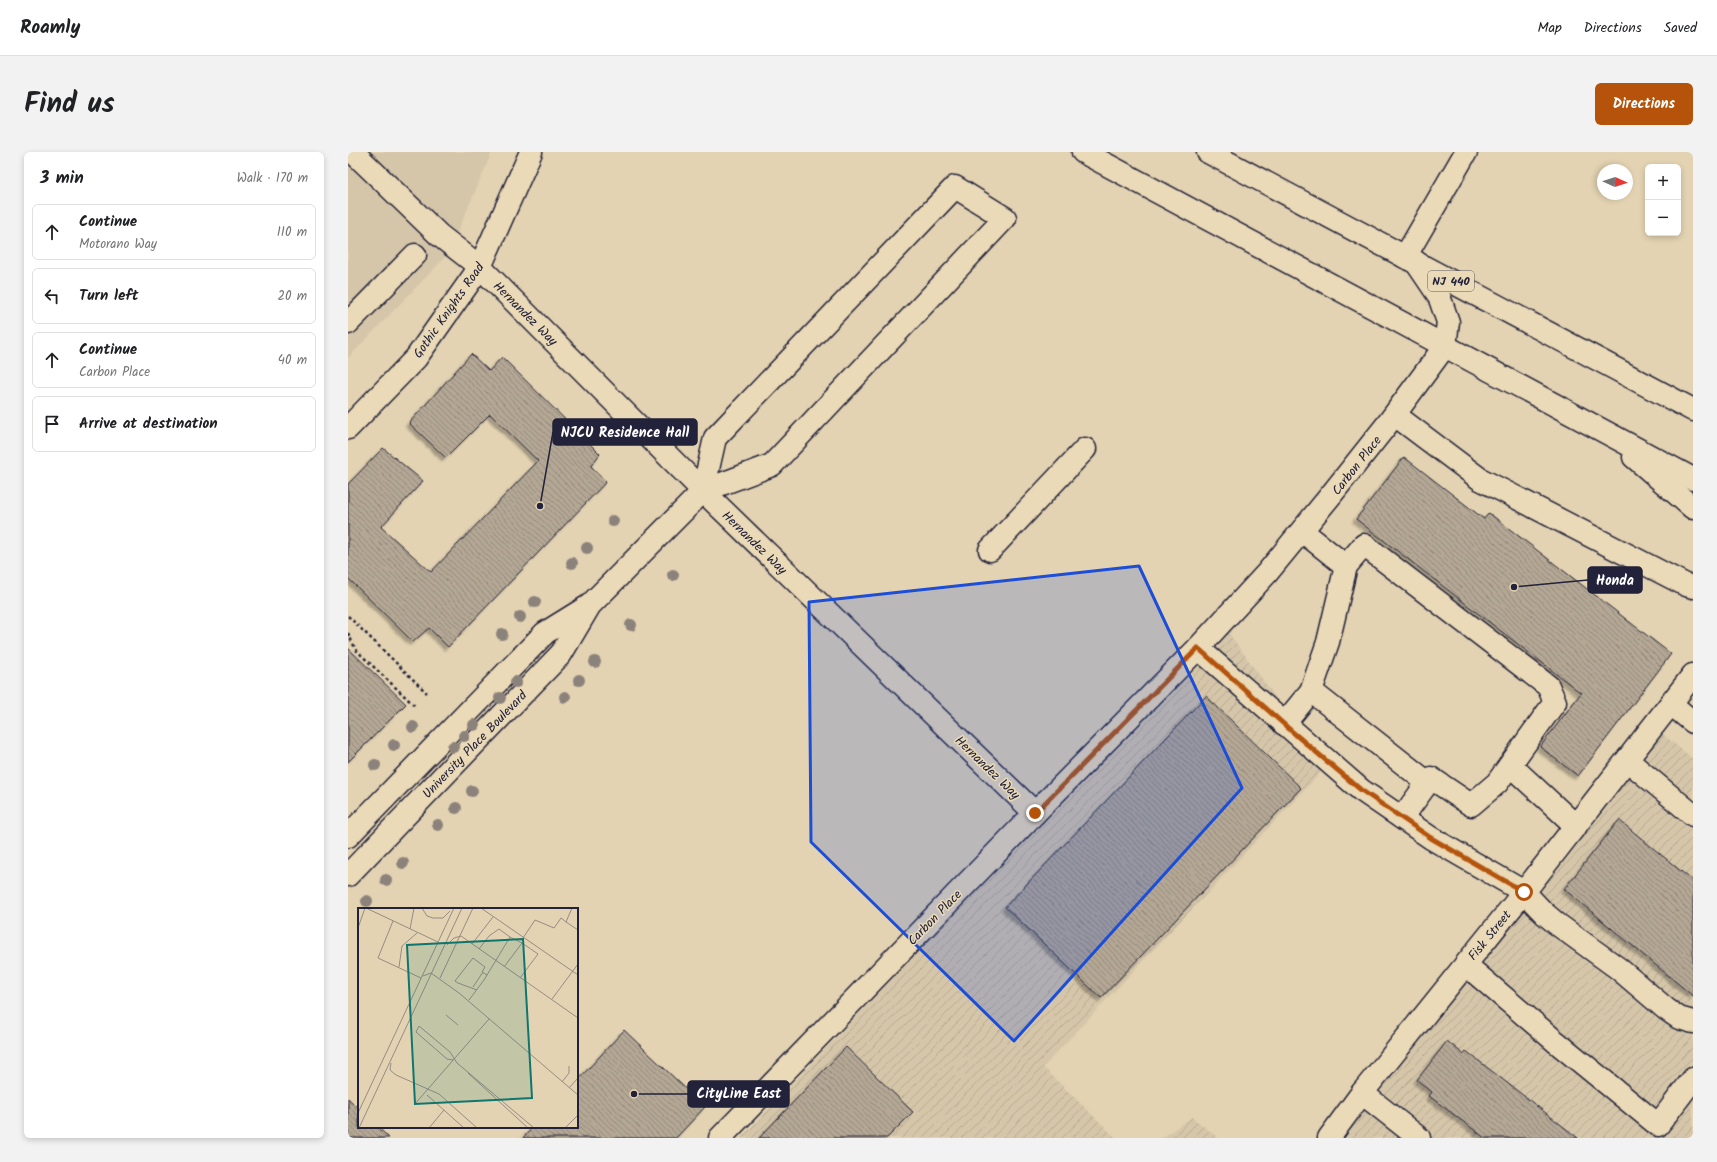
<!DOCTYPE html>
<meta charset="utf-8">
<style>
body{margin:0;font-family:Kalam,sans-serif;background:#f2f2f2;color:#202124}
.controls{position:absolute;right:12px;top:12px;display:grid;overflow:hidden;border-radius:6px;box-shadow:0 2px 6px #0003}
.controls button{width:36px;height:36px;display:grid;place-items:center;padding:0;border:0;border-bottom:1px solid #e0e0e0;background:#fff;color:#202124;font:20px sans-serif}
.compass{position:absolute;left:1249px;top:12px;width:36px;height:36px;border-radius:50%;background:#fff;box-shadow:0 2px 6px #0003;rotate:93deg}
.stop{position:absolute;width:12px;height:12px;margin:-9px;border:3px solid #b45309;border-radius:50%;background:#fff}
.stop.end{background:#b45309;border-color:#fff;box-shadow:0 1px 4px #0008}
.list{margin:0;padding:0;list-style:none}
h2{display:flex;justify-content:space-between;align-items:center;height:52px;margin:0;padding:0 16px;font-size:17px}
h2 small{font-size:13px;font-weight:400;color:#757577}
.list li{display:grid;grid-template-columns:26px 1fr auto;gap:12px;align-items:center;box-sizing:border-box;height:56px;margin:0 8px 8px;padding:0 8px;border:1px solid #e0e0e0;border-radius:6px}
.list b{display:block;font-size:15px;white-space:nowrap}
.list p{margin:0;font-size:13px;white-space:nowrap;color:#757577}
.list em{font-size:13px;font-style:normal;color:#757577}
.icon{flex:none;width:22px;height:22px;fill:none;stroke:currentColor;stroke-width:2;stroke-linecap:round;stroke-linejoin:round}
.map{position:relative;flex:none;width:1345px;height:986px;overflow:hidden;border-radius:6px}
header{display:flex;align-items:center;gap:24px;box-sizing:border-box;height:56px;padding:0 20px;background:#fff;border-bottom:1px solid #e0e0e0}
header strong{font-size:19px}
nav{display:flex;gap:22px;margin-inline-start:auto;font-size:14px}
.intro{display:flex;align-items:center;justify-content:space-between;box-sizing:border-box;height:96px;padding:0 24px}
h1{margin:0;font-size:28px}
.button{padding:10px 18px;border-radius:6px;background:#b45309;color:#fff;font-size:14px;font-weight:700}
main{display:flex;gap:24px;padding:0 24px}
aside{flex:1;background:#fff;border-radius:6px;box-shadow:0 2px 6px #0003}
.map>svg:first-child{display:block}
</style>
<header>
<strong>Roamly</strong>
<nav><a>Map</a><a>Directions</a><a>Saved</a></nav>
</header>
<div class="intro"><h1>Find us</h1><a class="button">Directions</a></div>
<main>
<aside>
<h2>3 min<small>Walk · 170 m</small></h2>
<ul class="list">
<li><svg class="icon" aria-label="ahead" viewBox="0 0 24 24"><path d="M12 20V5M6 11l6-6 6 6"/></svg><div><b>Continue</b><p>Motorano Way</p></div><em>110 m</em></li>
<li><svg class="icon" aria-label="left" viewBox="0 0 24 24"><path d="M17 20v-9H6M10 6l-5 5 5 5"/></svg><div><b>Turn left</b></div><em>20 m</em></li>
<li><svg class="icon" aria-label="ahead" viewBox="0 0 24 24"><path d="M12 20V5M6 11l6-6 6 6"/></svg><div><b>Continue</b><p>Carbon Place</p></div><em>40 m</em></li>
<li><svg class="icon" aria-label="arrive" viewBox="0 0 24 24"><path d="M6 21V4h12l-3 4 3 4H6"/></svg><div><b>Arrive at destination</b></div></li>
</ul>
</aside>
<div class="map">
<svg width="1345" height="986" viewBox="0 0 1345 986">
<defs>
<pattern id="industrial-furrows" width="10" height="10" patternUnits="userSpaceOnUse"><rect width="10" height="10" fill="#d5c6a9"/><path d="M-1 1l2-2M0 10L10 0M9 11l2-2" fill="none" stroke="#b7aa92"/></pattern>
<pattern id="building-back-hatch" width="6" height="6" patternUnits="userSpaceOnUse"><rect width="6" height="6" fill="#b4a794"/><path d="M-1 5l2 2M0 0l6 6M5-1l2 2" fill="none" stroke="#92887a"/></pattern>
<filter id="shadow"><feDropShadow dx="-3.5" dy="3.5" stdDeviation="1" flood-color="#0004"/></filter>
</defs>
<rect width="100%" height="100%" fill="#e3d3b2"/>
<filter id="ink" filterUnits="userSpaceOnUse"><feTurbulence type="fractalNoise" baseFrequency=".025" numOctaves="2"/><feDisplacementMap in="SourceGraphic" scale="8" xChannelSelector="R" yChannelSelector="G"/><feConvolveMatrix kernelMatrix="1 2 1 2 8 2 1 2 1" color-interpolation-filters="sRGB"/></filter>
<g filter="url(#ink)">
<polygon fill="#d5c6a9" points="0,0 144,0 100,102 0,206"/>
<g fill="url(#industrial-furrows)">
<polygon points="877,476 978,615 695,915 768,986 393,986"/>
<polygon points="1306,575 1345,607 1345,986 988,986"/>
<polygon points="844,965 870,986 814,986"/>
</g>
<g fill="url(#building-back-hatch)" stroke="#22223b" filter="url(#shadow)">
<polygon points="123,202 141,219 154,205 252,302 243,314 258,330 100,495 81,476 65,490 0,426 0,332 35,296 75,329 33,375 83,420 190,309 142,262 98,306 61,271"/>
<polygon points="1056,305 1136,367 1141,361 1323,502 1230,624 1192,595 1233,541 1008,367"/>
<polygon points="0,496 58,552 0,610"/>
<polygon points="858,544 953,636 753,846 657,755"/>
<polygon points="1271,668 1345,729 1345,844 1216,737"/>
<polygon points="276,878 357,955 328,986 175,986 185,975 229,975 229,929"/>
<polygon points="1099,889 1115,902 1118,899 1230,986 1137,986 1081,944 1084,940 1069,928"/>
<polygon points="498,895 565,960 539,986 411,986"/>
<polygon points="0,946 11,957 11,975 30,975 41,986 0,986"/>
</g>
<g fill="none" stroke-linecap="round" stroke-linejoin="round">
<g stroke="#22223b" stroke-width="25">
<g id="minor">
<polyline points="5,0 91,83 132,115 355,339 687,661"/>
<polyline points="1057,105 1118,0"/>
<polyline points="0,171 67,103"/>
<polyline points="1047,263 1132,327 1338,433 1345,435"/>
<polyline points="0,276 68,206 132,115 183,0"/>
<polyline points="954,379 998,414"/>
<polyline points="642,398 737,297"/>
<polyline points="850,496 1013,638 1083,686 1176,740 1196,761 1209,772 1271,817 1318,857 1331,866 1345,870"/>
<polyline points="963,539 1080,631"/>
<polyline points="1323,552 1345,570"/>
<polyline points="936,572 963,539 980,490 998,414 1016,393 1200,534 1207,550 1149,631 1123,653 1083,626 1054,666"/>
<polyline points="1279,608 1345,663"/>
<polyline points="1162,613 1228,674"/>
<polyline points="0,684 197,481 239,455"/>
<polyline points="0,723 213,502 242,453 355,339 424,313 657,66 607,35 367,286 355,339"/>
<polyline points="1118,813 1207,889 1310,973 1345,927"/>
<polyline points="1014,941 1071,986"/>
<polyline points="372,986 687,661 850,496 919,421 983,343 1041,270 1097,194 1100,170 1091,144 1068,110"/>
<polyline points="981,986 1014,941 1176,740 1345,523"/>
</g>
</g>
<g stroke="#22223b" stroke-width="25">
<g id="highway">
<polyline points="735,0 1345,327"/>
<polyline points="860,0 1345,258"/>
<polyline points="1286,305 1345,356"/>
</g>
</g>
<g stroke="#22223b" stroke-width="2.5" stroke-dasharray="3 3" stroke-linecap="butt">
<polyline points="0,464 79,541"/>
<polyline points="0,481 8,498 67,554"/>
</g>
<use href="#minor" stroke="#ebdab7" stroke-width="22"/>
<use href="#highway" stroke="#ebdab7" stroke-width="22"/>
</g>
<g fill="#8b827c">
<circle cx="265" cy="369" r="6"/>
<circle cx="239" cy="396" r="6"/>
<circle cx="224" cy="411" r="6"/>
<circle cx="325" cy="423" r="6"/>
<circle cx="187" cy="450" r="6"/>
<circle cx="172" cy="465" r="6"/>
<circle cx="283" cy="473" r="6"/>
<circle cx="154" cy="482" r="6"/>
<circle cx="247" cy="510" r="6"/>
<circle cx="231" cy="528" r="6"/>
<circle cx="168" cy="530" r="6"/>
<circle cx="217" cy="545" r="6"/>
<circle cx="152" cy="546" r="6"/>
<circle cx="126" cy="573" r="6"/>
<circle cx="65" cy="575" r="6"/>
<circle cx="116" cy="584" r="6"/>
<circle cx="46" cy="593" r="6"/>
<circle cx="105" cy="595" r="6"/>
<circle cx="27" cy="613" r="6"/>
<circle cx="124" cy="639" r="6"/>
<circle cx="108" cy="656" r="6"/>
<circle cx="90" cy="673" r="6"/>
<circle cx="55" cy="711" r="6"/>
<circle cx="38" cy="728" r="6"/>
<circle cx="19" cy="749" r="6"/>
</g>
</g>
<g fill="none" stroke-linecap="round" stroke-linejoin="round" filter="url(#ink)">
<polyline stroke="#b45309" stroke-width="5" points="687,661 850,496 948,583 1013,638 1083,686 1176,740"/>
</g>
<path fill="#1d4ed8" fill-opacity="0.2" stroke="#1d4ed8" stroke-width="3" stroke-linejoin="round" d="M791,414l103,222 -228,253 -203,-199 -2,-240z"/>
<g text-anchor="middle" stroke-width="3" stroke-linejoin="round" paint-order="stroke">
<rect fill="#ebdab7" stroke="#5e5960" stroke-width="1" x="1080" y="119" width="46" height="20" rx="3"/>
<g font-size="12" font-weight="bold" fill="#22223b">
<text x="1103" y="133">NJ 440</text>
</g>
<g font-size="13" fill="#22223b" stroke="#ebdab7">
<text transform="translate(100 158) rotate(-55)" y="5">Gothic Knights Road</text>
<text transform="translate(178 161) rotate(45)" y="5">Hernandez Way</text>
<text transform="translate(1008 313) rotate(-52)" y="5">Carbon Place</text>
<text transform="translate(407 390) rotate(44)" y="5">Hernandez Way</text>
<text transform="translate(126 592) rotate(-46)" y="5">University Place Boulevard</text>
<text transform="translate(640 615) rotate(44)" y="5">Hernandez Way</text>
<text transform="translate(586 765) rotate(-46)" y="5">Carbon Place</text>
<text transform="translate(1141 783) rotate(-51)" y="5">Fisk Street</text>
</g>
</g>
<g transform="translate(10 756)">
<rect width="220" height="220" fill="#e3d3b2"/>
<path fill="none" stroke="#968c82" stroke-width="1" d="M8,0l72,34M64,0l5,8 6,2h10l7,-7M123,0l97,67M214,0l-6,14 12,8M35,13l-15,37 43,20M0,20l7,-20M52,21l4,-21M103,28l117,82M165,30l12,-18 19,8 7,-10 5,4M114,36l21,-27M89,37l7,-7 7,-2M41,59l3,-21 15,-13M146,59l18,-24 -12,-6M65,68l8,-3 28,20 119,102M82,70l33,-70M162,70l18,-24 -16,-11M100,75l-3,-2 18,-23 12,9 -3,5 5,3M100,75l19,7M115,79l10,-15M194,91l26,-35M111,92l15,-20 26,-43 -11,-8 -10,7 -10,13M88,107l12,10M95,152l-6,-1 -31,-27 3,-6 31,26 7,11 77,65M33,155l-1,7 6,5M110,165l60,55M38,167l43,19 38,34M204,174l7,-9v-7M211,180l9,-10M69,187l37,33M56,197l75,-86M0,205l96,-205M1,220l103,-220M71,220l15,-18M207,220l13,-13"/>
<path fill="#0f766e" fill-opacity="0.15" stroke="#0f766e" stroke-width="2" d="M165,31l9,159 -117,6 -8,-159z"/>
<rect width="220" height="220" fill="none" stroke="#22223b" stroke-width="2"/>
</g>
<path fill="none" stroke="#22223b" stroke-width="1.5" d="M192 354L205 280M1166 435L1240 428M286 942L340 942"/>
<g fill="#22223b" stroke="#ebdab7" stroke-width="1.5">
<circle cx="192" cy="354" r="4"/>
<circle cx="1166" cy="435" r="4"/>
<circle cx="286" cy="942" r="4"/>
</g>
<g fill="#22223b" stroke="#22223b" stroke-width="1.5">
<rect x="205" y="267" width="144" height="26" rx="4"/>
<rect x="1240" y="415" width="54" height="26" rx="4"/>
<rect x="340" y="929" width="101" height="26" rx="4"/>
</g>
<g font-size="14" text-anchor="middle" font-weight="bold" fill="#fff">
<text x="277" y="285">NJCU Residence Hall</text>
<text x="1267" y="433">Honda</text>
<text x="391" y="946">CityLine East</text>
</g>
</svg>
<div class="controls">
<button>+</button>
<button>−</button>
</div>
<svg class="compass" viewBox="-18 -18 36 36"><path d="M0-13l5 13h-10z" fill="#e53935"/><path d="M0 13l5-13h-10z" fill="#757577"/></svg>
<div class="stop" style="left:1176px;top:740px"></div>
<div class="stop end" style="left:687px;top:661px"></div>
</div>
</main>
